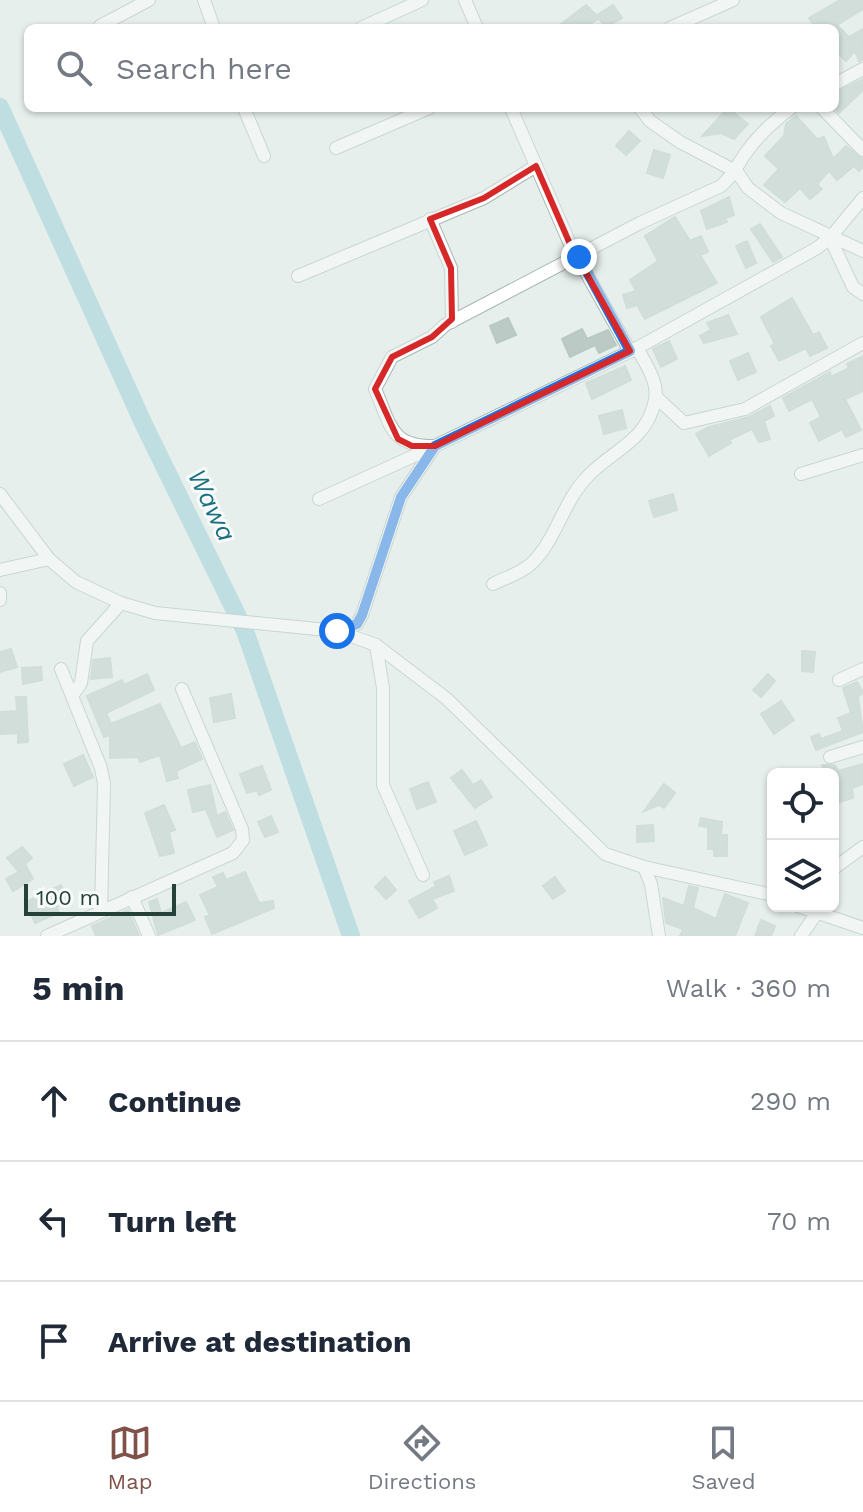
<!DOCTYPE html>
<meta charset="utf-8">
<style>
body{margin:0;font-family:"Work Sans",sans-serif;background:#f2f2f3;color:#1f2937}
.controls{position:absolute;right:24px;bottom:24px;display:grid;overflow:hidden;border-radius:12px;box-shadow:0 2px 6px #0004}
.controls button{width:72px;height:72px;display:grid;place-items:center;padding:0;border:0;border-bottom:2px solid #e0e1e3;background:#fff;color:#1f2937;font:40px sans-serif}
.scale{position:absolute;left:24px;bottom:20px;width:152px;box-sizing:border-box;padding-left:8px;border:4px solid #24423a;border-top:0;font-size:22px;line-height:28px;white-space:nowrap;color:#24423a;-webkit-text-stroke:6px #f7fbf9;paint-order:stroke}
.stop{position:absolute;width:24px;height:24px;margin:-18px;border:6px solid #1a73e8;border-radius:50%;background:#fff}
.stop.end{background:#1a73e8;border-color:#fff;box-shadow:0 2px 8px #0008}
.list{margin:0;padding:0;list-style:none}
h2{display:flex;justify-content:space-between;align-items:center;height:104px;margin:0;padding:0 32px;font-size:34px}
h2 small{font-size:26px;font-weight:400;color:#747a83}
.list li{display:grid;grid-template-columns:52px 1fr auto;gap:24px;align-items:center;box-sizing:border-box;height:120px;padding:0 32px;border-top:2px solid #e0e1e3}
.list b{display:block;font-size:30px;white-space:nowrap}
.list em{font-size:26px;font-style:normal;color:#747a83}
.icon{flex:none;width:44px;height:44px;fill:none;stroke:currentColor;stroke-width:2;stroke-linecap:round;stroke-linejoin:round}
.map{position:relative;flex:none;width:863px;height:936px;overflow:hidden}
.search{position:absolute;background:#fff;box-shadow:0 2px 6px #0004;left:24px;right:24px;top:24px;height:88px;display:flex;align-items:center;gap:20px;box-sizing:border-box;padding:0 28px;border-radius:12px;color:#747a83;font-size:30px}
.sheet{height:464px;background:#fff}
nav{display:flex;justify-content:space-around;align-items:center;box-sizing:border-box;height:112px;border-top:2px solid #e0e1e3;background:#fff;font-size:22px;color:#747a83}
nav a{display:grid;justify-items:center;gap:4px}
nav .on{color:#7f5249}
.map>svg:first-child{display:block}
</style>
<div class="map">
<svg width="863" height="936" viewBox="0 0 863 936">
<rect width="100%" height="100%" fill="#e6efeb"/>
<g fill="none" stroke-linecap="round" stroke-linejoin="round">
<polyline stroke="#8ec9d4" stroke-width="18" points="0,107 145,427 245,631 351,936"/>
</g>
<g fill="#bbcac4" stroke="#b8c9c2" stroke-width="2">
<polygon points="840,0 863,0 863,9 837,25 849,37 863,29 863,60 859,61 855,51 846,61 835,50 835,28 816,28 809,18"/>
<polygon points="586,5 599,18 584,28 556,28"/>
<polygon points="613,5 622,18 605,28 597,15"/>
<polygon points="863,79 863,90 839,113 835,108 835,93"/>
<polygon points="728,108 748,124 734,139 721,133 702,136"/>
<polygon points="796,116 817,139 824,137 833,159 846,146 863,159 863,167 859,171 854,166 837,180 829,171 817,184 822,189 810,199 800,188 785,202 764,185 779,169 765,156 784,136 786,124"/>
<polygon points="629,131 640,141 626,155 616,146"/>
<polygon points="654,150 670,155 663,178 647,173"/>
<polygon points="729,197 734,215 725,218 727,222 707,229 701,211"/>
<polygon points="675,217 690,241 701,236 708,252 700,255 717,283 645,319 637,305 627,308 623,295 636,291 630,280 658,261 645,236"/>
<polygon points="760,224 782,257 773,262 751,229"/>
<polygon points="747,241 756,263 746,268 736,246"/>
<polygon points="792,298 813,335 819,332 827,348 810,356 806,348 779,361 771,346 775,344 761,317"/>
<polygon points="728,315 737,334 704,343 700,336 711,330 707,323"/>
<polygon points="508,318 516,335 497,343 490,326"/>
<polygon points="582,329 587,339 608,330 616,345 599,353 595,345 570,357 562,339"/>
<polygon points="669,341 677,359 661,367 653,349"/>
<polygon points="748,353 756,372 738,380 730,361"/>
<polygon points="863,356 863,391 845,399 861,430 846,437 842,429 819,441 810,423 821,417 812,399 789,411 783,398 830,372 831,377 849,368 847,364"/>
<polygon points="625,366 631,380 592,399 586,383"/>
<polygon points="770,406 774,416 764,421 770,439 759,442 752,429 729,440 731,443 709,456 696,434 709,427 749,417"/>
<polygon points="622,410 626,428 604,434 599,416"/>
<polygon points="673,494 677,510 654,517 649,501"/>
<polygon points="11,649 17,667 0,672 0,652"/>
<polygon points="802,651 815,652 813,672 802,671"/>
<polygon points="110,658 112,677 91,679 93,660"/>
<polygon points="41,667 42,680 23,684 22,668"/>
<polygon points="147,674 154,690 106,713 111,724 160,704 181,748 195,742 202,759 176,771 178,778 167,781 160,755 140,762 138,757 110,758 110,735 104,737 87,696 122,680 124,685"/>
<polygon points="768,674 775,681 761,697 753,690"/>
<polygon points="857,682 863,692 858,697 863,732 816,750 811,737 819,734 821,739 843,731 838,718 851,713 843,688"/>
<polygon points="231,694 235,718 214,722 210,698"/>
<polygon points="16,697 26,697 28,742 18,743 18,733 0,734 0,712 17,711"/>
<polygon points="781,701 794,720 774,734 761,714"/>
<polygon points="83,755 93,777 74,786 64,764"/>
<polygon points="863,764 863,784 852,788 853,798 836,803 833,774 826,774 822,765 835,765 838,771"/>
<polygon points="262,766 271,790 259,795 257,790 247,793 240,774"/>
<polygon points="462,770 473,785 481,780 492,797 475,808 451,778"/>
<polygon points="428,782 436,802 417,809 410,789"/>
<polygon points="664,784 675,793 664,808 659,805 644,811"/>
<polygon points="210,785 217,816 225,812 233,830 217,837 206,809 193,812 188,790"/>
<polygon points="164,805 175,830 169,832 174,853 160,856 145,813"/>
<polygon points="271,816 278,832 265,837 258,822"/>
<polygon points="701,818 722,822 721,835 727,835 727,856 714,856 714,849 708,849 708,827 699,826"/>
<polygon points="476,821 487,845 465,855 454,831"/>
<polygon points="653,825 654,841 637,842 637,826"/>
<polygon points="22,847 32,858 25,864 33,879 13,891 6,879 19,872 7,858"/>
<polygon points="245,872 259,903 273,901 274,908 212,934 205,917 210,915 200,895 218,887 213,877 223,873 226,880"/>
<polygon points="449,876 454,891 432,899 437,908 419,918 409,901 436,886 434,882"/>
<polygon points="385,877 396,890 386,899 375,887"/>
<polygon points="555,877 565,891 553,899 543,886"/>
<polygon points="61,885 69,901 57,907 59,913 35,923 26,902"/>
<polygon points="689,886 698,888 693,908 716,919 725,894 748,903 735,936 680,936 683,929 666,923 663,898 684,906"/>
<polygon points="157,899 161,913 186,902 195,920 158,935 149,902"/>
<polygon points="128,910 139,936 96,936 92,926"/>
<polygon points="761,920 775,926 771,936 755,936"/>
</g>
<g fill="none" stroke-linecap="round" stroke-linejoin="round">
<g stroke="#a8b8b2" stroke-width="14">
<g id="street">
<polyline points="204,0 214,28"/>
<polyline points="465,0 477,28"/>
<polyline points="100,26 149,0"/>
<polyline points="361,28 422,0"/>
<polyline points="670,28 733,0"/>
<polyline points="835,84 863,69"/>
<polyline points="244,108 264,156"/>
<polyline points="511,108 570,244 630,351"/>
<polyline points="640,108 650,121 680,142 737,172 748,188 781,213 863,251"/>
<path d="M791,108c-17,13 -31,25 -43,42 -11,14 -12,23 -27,36l-81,37 -195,102 -13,12 -40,20 -17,32c16,36 15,58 60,57l202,-98 180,-100 13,-10 33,-40"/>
<polyline points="822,108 863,150"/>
<polyline points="336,148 429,108"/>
<polyline points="430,219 451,268 452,322"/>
<polyline points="830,238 853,287 863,294"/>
<polyline points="298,276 484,198 536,166"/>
<polyline points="656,397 684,423 745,409 863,343"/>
<polyline points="801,474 863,455"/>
<polyline points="0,494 49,559 76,582 121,603 155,613 337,631 376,645 447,699 605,854 644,867 773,895"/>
<polyline points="319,499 429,449"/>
<polyline points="0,570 49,559"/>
<path d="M493,584c12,-6 28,-11 38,-20 26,-25 31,-61 57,-88 26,-27 59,-35 67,-76 4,-18 -10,-37 -18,-52"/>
<polyline points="0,593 0,600"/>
<polyline points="337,631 357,624 362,615 401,497 435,446"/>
<polyline points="376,645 383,688 383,785 423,875"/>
<polyline points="61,669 101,768 104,784 101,911"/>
<polyline points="839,680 863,669"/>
<polyline points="72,696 81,683 87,641 121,603"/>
<polyline points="830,757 863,747"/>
<polyline points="644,867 651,884 659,936"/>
<polyline points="833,869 863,847"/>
<polyline points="132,897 149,936"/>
<polyline points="798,906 863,928"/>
<polyline points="47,936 233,853 243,840 242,829 182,689"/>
<polyline points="801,936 816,914"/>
</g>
</g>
<use href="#street" stroke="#fff" stroke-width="12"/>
</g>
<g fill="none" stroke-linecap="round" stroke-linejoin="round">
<polyline stroke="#1a73e8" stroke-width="10" points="337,631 357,624 362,615 401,497 435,446 630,351 579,257"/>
</g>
<path d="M0 0H863V936H0ZM536,166l34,78 60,107 -195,95h-23l-14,-7 -23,-50 17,-32 40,-20 20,-18 -1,-51 -21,-49 54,-21z" fill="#e6efeb" fill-opacity=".55" fill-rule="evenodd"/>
<path fill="none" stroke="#d62828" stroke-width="6" stroke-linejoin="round" d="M536,166l34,78 60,107 -195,95h-23l-14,-7 -23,-50 17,-32 40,-20 20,-18 -1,-51 -21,-49 54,-21z"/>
<g text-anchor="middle" stroke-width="6" stroke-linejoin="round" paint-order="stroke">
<g font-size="26" font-style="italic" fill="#1c6f80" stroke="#f7fbf9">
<text transform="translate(212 505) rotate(64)" y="9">Wawa</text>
</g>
</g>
</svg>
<div class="controls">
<button><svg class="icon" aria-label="locate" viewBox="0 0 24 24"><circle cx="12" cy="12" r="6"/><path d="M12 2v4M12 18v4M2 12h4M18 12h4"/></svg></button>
<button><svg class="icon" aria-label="layers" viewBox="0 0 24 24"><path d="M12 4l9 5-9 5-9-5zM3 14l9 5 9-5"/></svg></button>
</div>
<div class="scale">100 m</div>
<div class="stop" style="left:337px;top:631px"></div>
<div class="stop end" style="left:579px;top:257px"></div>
<div class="search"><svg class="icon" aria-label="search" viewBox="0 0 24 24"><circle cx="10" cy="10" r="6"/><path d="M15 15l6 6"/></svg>Search here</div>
</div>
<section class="sheet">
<h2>5 min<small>Walk · 360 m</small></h2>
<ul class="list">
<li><svg class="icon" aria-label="ahead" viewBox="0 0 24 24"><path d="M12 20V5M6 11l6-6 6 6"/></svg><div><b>Continue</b></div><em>290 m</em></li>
<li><svg class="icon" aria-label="left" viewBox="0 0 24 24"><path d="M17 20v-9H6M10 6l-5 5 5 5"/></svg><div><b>Turn left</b></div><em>70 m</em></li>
<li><svg class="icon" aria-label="arrive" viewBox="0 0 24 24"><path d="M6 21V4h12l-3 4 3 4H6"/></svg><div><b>Arrive at destination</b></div></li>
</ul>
</section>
<nav>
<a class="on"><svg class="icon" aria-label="map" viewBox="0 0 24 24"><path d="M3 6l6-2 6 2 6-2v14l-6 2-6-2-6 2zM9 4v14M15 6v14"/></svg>Map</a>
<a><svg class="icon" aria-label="directions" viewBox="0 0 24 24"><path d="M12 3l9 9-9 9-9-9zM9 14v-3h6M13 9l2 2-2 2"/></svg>Directions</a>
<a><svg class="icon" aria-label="saved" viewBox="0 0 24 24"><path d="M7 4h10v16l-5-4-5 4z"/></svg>Saved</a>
</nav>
